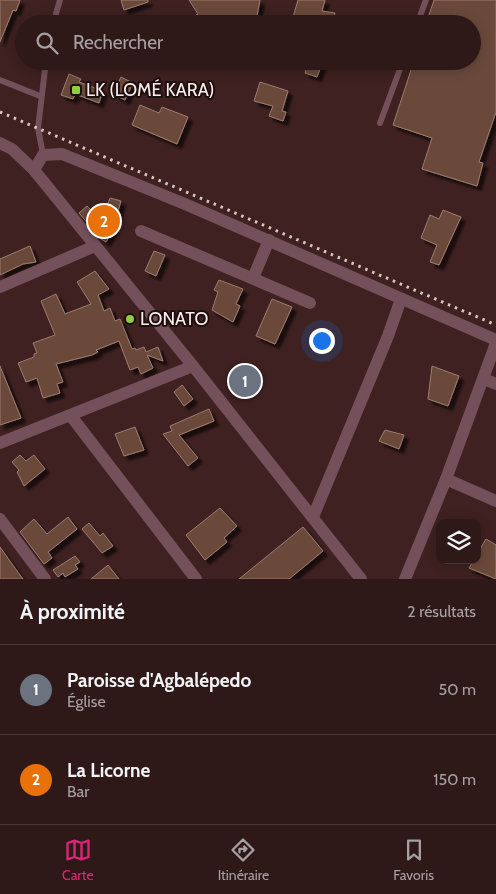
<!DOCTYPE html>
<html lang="fr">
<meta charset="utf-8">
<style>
body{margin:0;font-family:Cabin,sans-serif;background:#362221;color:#f1f3f6}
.controls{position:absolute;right:15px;bottom:15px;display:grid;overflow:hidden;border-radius:10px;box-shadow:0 2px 12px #0003}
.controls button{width:45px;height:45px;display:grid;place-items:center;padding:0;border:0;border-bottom:1px solid #493837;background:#2e1918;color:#f1f3f6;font:25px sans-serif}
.you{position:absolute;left:321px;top:340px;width:18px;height:18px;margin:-12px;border:4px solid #fff;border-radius:50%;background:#1a73e8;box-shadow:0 0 0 8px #1a73e833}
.badge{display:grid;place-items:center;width:32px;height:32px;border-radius:50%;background:#db2777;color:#fff;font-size:16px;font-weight:700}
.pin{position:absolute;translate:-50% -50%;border:2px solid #fff;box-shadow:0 1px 5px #0006}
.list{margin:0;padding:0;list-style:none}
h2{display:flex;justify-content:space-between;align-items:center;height:65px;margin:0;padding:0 20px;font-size:21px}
h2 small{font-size:16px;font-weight:400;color:#a7a0a2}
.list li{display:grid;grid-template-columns:32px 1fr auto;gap:15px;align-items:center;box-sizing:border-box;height:90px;padding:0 20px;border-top:1px solid #493837}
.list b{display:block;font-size:19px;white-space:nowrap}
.list p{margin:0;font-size:16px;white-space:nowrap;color:#a7a0a2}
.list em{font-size:16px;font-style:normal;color:#a7a0a2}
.icon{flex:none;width:28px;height:28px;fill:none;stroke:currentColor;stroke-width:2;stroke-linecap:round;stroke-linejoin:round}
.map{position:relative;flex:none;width:496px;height:579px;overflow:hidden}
.search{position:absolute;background:#2e1918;box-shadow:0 2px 12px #0003;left:15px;right:15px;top:15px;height:55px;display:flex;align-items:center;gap:12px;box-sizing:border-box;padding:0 18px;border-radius:28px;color:#a7a0a2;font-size:19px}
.sheet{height:245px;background:#2e1918}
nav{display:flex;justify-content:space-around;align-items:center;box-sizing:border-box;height:70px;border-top:1px solid #493837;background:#2e1918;font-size:14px;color:#a7a0a2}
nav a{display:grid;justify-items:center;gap:2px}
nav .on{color:#db2777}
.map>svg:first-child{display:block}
</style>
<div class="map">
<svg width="496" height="579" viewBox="0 0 496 579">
<defs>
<filter id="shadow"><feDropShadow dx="4.5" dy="4.5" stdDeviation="1" flood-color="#0009"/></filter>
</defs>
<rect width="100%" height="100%" fill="#3e2120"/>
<g fill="#6b493b" stroke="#9c7c6f" filter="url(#shadow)">
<polygon points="0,0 20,0 16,11 13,10 0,42"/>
<polygon points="121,0 148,0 148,2 124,10"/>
<polygon points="189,0 260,0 257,16 251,24 181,24 198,14"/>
<polygon points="298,0 325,0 322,11 335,13 332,24 291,24"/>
<polygon points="434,0 496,0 496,112 479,162 483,163 477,186 422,169 432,138 393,125 414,61 472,61 472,24 426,24"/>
<polygon points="309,61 323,61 317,77 305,73"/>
<polygon points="69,74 81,79 79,82 103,91 99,103 75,94 73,99 61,95"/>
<polygon points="121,77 133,83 125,100 113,94"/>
<polygon points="260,82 288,91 282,111 286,112 283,121 269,116 273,106 254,101"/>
<polygon points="140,105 159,113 162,107 188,117 177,144 132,125"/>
<polygon points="110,198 121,201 112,232 106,242 101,239 79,213 87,206 101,222"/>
<polygon points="443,210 461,217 439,265 430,262 437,245 421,238 430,215 439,219"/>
<polygon points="30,246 36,262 23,264 0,275 0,259"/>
<polygon points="154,251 165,255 156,276 145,271"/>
<polygon points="95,271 109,289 98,295 104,311 110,308 115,321 120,319 132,349 135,348 136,350 144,347 146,352 158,347 163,361 147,355 153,368 141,374 138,367 130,370 119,341 96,350 98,352 92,355 56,364 63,382 57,384 60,393 43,398 37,378 26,382 18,363 34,357 34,354 37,353 33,343 55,335 41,301 56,294 65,314 91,304 77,282"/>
<polygon points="219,280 243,289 236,304 240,306 233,322 212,310 218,292 214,290"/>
<polygon points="272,299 292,307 275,344 256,336"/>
<polygon points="0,366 21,418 0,425"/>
<polygon points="432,366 459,376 448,406 428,399"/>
<polygon points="182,385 193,399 184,406 174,392"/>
<polygon points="209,409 214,421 179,435 198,458 188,466 163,434 172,431 170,426"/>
<polygon points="135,427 144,450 124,456 115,434"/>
<polygon points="385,430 404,435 399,449 379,441"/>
<polygon points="20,455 26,461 34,455 45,469 24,486 17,472 19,470 12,462"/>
<polygon points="220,508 237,526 224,538 227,542 205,560 186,535"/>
<polygon points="68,517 77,529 48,552 52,558 44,564 20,532 34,519 47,534"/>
<polygon points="89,523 100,536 103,533 113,546 102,553 82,529"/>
<polygon points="303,527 323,551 289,579 239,579"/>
<polygon points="486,539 496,545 496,579 469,568 474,560 477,560 477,554"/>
<polygon points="0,547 17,571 23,579 0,579"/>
<polygon points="75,556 80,562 75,565 78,569 65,577 63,573 58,577 53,570"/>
<polygon points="108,565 119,579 91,579"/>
</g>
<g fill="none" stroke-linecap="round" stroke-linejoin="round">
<g stroke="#74505a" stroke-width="6">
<polyline points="53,24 60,0"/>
<polyline points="417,24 426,0"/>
<polyline points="0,80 40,96"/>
<polyline points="380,123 403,61"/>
<polyline points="43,155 38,128 46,61"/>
</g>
<g stroke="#74505a" stroke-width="12">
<polyline points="0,143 12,149 34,170 193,366 361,579"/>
<polyline points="34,170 43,155 62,154 185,204 496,340"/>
<polyline points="141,231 310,303"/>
<polyline points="253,278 269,240"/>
<polyline points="0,287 95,246"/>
<polyline points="484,379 496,384"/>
<polyline points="71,416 196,579"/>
<polyline points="0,443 193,366"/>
<polyline points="446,479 496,501"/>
<polyline points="313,517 388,336 401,299"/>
<polyline points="0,519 45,579"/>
<polyline points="405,579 446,479 496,343"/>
</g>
<polyline stroke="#d9c6c5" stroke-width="3" stroke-dasharray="2.5 5" stroke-linecap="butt" points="0,112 496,325"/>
</g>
<g fill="#93cc3d" stroke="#1c0f0e" stroke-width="2">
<rect x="71" y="85" width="10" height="10" rx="2.5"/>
<circle cx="130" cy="319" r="5"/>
</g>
<g text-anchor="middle" stroke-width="4" stroke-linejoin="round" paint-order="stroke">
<g font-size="18" fill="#fdeceb" stroke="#1c0f0e" text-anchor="start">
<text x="86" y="96">LK (LOMÉ KARA)</text>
<text x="140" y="325">LONATO</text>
</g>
</g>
</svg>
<div class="controls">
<button><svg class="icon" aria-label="layers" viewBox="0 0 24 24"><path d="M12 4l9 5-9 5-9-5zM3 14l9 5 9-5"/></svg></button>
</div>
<div class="you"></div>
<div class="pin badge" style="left:245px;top:381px;background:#6b7280">1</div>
<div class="pin badge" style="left:104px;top:221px;background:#e8710a">2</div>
<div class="search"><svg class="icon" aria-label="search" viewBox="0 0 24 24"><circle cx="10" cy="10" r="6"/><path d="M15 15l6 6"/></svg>Rechercher</div>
</div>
<section class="sheet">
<h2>À proximité<small>2 résultats</small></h2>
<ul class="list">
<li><span class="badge" style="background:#6b7280">1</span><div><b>Paroisse d'Agbalépedo</b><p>Église</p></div><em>50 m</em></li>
<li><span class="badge" style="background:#e8710a">2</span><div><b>La Licorne</b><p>Bar</p></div><em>150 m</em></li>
</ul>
</section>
<nav>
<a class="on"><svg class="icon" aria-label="map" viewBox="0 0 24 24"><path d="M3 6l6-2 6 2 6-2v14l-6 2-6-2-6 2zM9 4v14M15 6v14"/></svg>Carte</a>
<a><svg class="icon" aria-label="directions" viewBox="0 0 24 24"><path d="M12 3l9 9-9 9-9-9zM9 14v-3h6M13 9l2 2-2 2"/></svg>Itinéraire</a>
<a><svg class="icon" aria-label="saved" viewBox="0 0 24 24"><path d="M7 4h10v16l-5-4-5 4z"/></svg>Favoris</a>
</nav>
